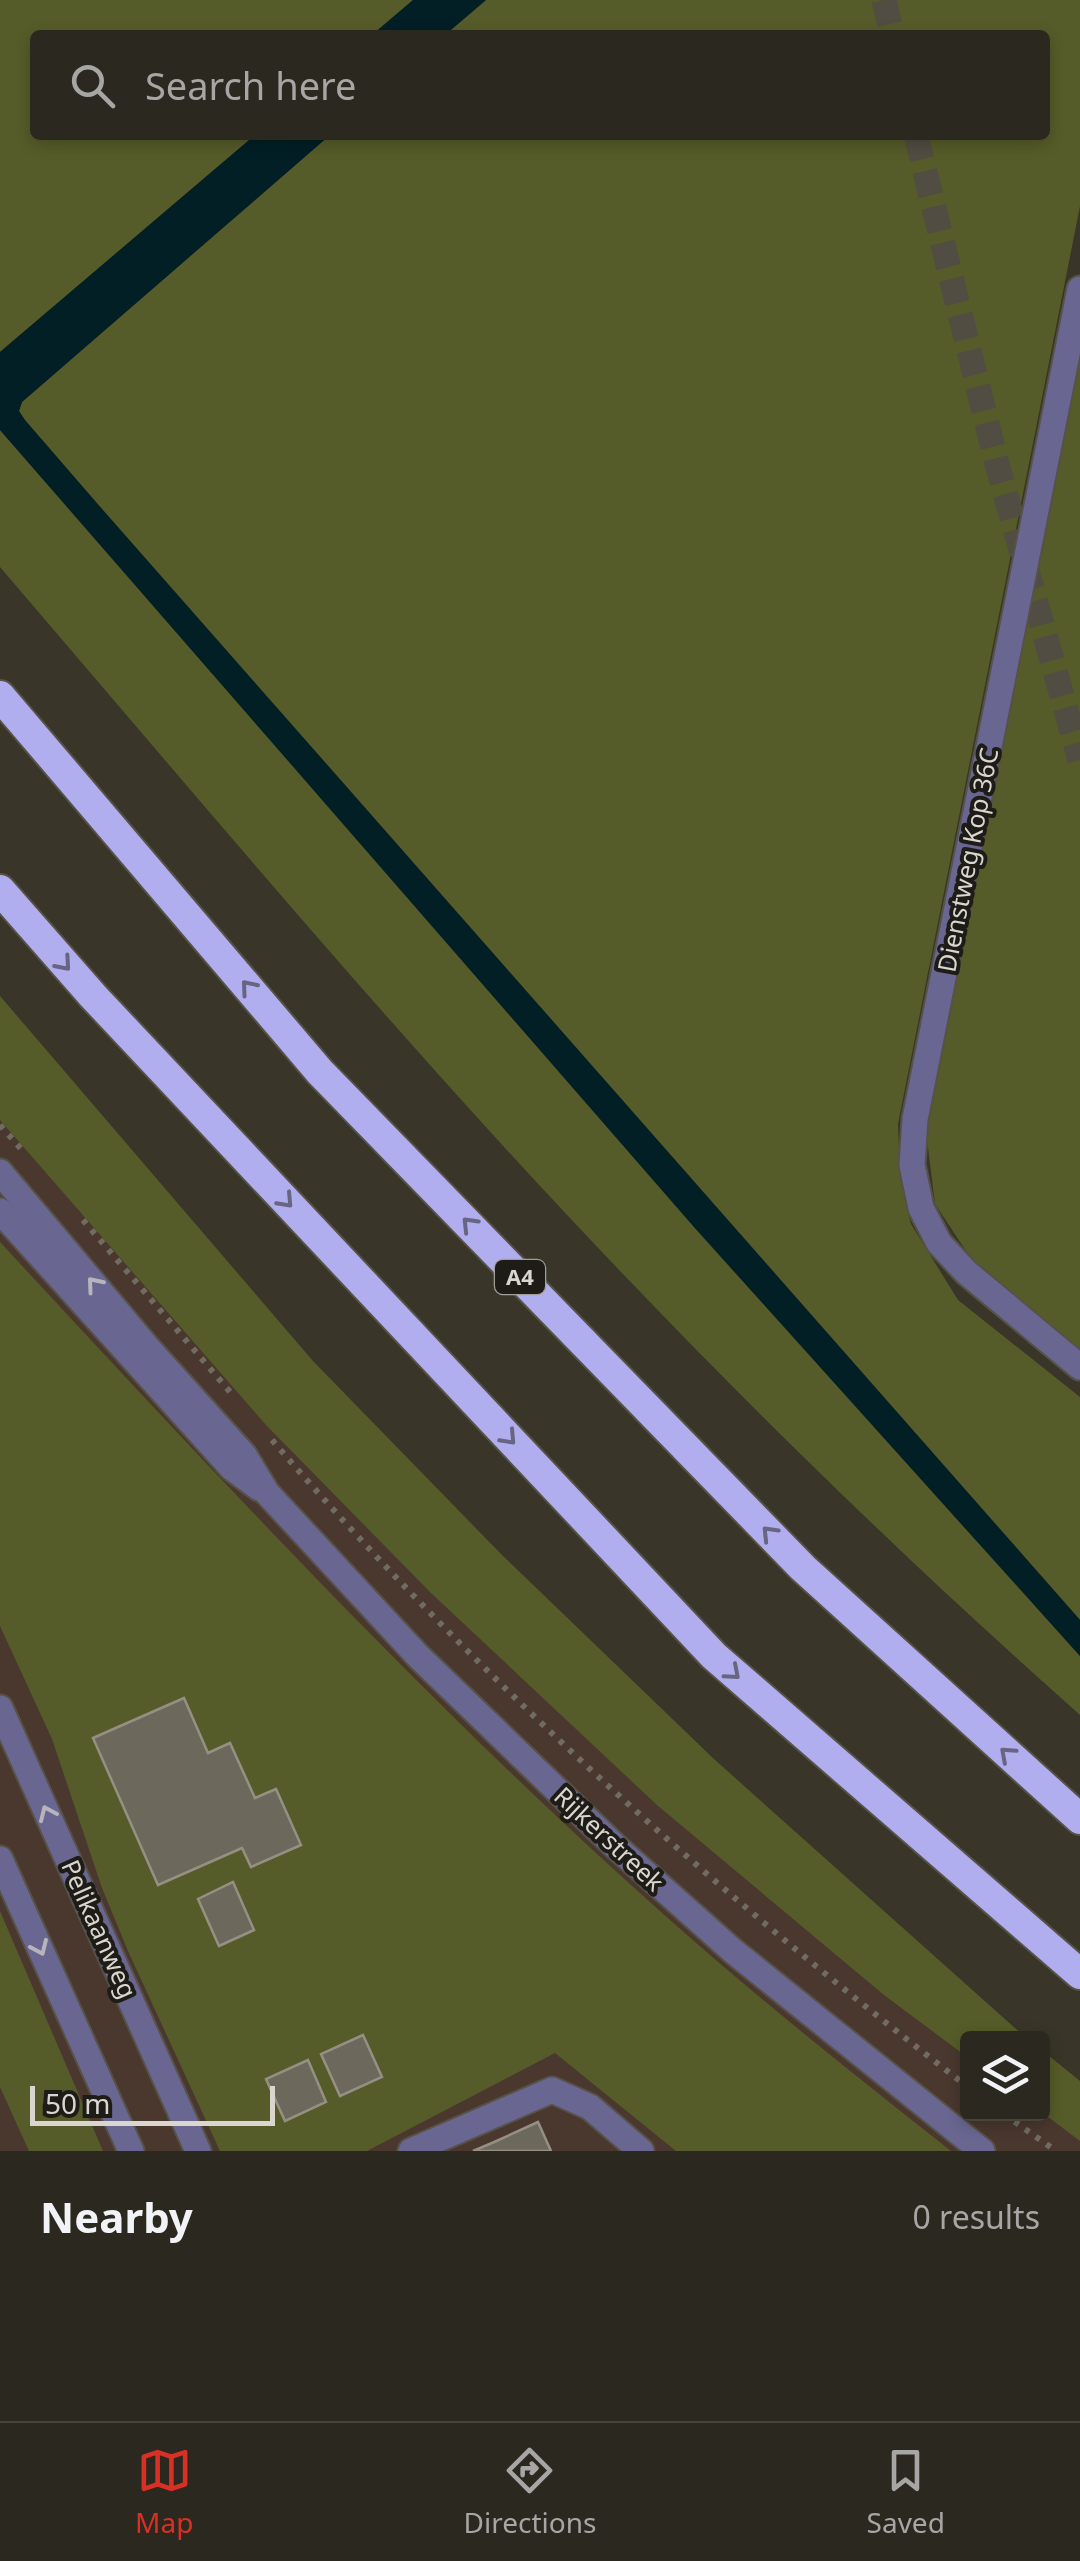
<!DOCTYPE html>
<style>
body{margin:0;font-family:"Noto Sans",sans-serif;background:#37342c;color:#f1f3f6}
.controls{position:absolute;right:30px;bottom:30px;display:grid;overflow:hidden;border-radius:10px;box-shadow:0 5px 15px #0003}
.controls button{width:90px;height:90px;display:grid;place-items:center;padding:0;border:0;border-bottom:2px solid #47443d;background:#2b281f;color:#f1f3f6;font:50px sans-serif}
.scale{position:absolute;left:30px;bottom:25px;width:245px;box-sizing:border-box;padding-left:10px;border:5px solid #d9d6cf;border-top:0;font-size:28px;line-height:35px;white-space:nowrap;color:#d9d6cf;-webkit-text-stroke:8px #1e1c17;paint-order:stroke}
.list{margin:0;padding:0;list-style:none}
h2{display:flex;justify-content:space-between;align-items:center;height:130px;margin:0;padding:0 40px;font-size:42px}
h2 small{font-size:32px;font-weight:400;color:#a6a6a4}
.icon{flex:none;width:55px;height:55px;fill:none;stroke:currentColor;stroke-width:2;stroke-linecap:round;stroke-linejoin:round}
.map{position:relative;flex:none;width:1080px;height:2151px;overflow:hidden}
.search{position:absolute;background:#2b281f;box-shadow:0 5px 15px #0003;left:30px;right:30px;top:30px;height:110px;display:flex;align-items:center;gap:25px;box-sizing:border-box;padding:0 35px;border-radius:10px;color:#a6a6a4;font-size:38px}
.sheet{height:270px;background:#2b281f}
nav{display:flex;justify-content:space-around;align-items:center;box-sizing:border-box;height:140px;border-top:2px solid #47443d;background:#2b281f;font-size:28px;color:#a6a6a4}
nav a{display:grid;justify-items:center;gap:5px}
nav .on{color:#d93025}
.map>svg:first-child{display:block}
</style>
<div class="map">
<svg width="1080" height="2151" viewBox="0 0 1080 2151">
<rect width="100%" height="100%" fill="#393529"/>
<polygon fill="#4a382e" points="0,1061 968,2039 968,2114 1042,2114 1043,2095 1080,2126 1080,2151 0,2151"/>
<g fill="#555c29">
<polygon points="0,0 413,0 372,35 35,35 35,135 255,135 0,352"/>
<polygon points="486,0 1080,0 1080,206 898,1124 900,1178 911,1224 958,1300 1080,1397 1080,1620 102,509 24,420 19,411 22,402 330,135 1045,135 1045,35 445,35"/>
<polygon points="1080,354 1080,1355 1006,1297 966,1251 935,1204 925,1123"/>
<path d="M0,430l694,797 386,429v59c-178,-158 -348,-324 -511,-498 -197,-210 -382,-432 -569,-650z"/>
<polygon points="0,996 313,1361 502,1555 714,1759 1026,2038 968,2039 967,2057 884,1995 657,1805 431,1593 266,1425 0,1120"/>
<path d="M0,1242c216,233 432,467 670,678 91,81 186,156 281,231h-275l-121,-98 -188,98h-147l-92,-200 -26,-63 -50,-149 -52,-113z"/>
<polygon points="0,1911 103,2151 29,2151 0,2087"/>
<polygon points="1043,2051 1080,2081 1080,2141 1043,2113"/>
</g>
<g fill="#021f26">
<polygon points="413,0 486,0 445,35 372,35"/>
<polygon points="255,135 330,135 22,402 19,411 25,420 102,509 1080,1620 1080,1656 694,1227 0,430 0,352"/>
</g>
<g fill="#6c685c" stroke="#959083" stroke-width="2.5">
<polygon points="184,1698 208,1753 230,1743 255,1798 276,1789 301,1845 251,1867 242,1848 158,1885 93,1738"/>
<polygon points="233,1882 254,1930 219,1946 198,1899"/>
<polygon points="363,2035 382,2077 340,2096 321,2054"/>
<polygon points="308,2060 326,2102 285,2121 266,2079"/>
<polygon points="538,2122 551,2151 473,2151 492,2143"/>
</g>
<g fill="none" stroke-linecap="round" stroke-linejoin="round">
<g stroke="#514d42" stroke-width="25" stroke-dasharray="25 12" stroke-linecap="butt">
<polyline points="884,0 892,35"/>
<polyline points="916,135 997,464 1080,760"/>
</g>
<g stroke="#565247" stroke-width="29">
<g id="minor">
<polyline points="1080,289 915,1119 912,1165 921,1208 939,1243 966,1272 1080,1367"/>
<polyline points="0,1172 147,1347 244,1455 267,1493 418,1656 614,1845 733,1951 982,2151"/>
<polyline points="0,1211 232,1468 259,1488"/>
<polyline points="0,1708 198,2151"/>
<polyline points="0,1859 131,2151"/>
<polyline points="411,2151 552,2090 590,2107 641,2151"/>
</g>
</g>
<g stroke="#565247" stroke-width="34">
<g id="highway">
<polyline points="0,696 320,1072 803,1568 1080,1819"/>
<polyline points="0,890 93,996 714,1656 1080,1974"/>
</g>
</g>
<g stroke="#706c62" stroke-width="6" stroke-dasharray="5 8" stroke-linecap="butt">
<polyline points="0,1125 22,1150"/>
<polyline points="83,1220 231,1393"/>
<path d="M272,1440c207,241 444,453 696,647"/>
<polyline points="1004,2114 1056,2151"/>
</g>
<use href="#minor" stroke="#696692" stroke-width="25"/>
<use href="#highway" stroke="#b1aeef" stroke-width="30"/>
</g>
<defs><path id="oneway-chevron" d="M-2-3.5L2.5 0L-2 3.5" fill="none" stroke-width="1.6" stroke-linecap="round" stroke-linejoin="round" transform="scale(2.5)"/></defs>
<g stroke="#686583">
<use href="#oneway-chevron" transform="translate(64 964) rotate(49)"/>
<use href="#oneway-chevron" transform="translate(248 987) rotate(-130)"/>
<use href="#oneway-chevron" transform="translate(286 1201) rotate(47)"/>
<use href="#oneway-chevron" transform="translate(469 1224) rotate(-134)"/>
<use href="#oneway-chevron" transform="translate(509 1438) rotate(47)"/>
<use href="#oneway-chevron" transform="translate(769 1533) rotate(-134)"/>
<use href="#oneway-chevron" transform="translate(733 1673) rotate(41)"/>
<use href="#oneway-chevron" transform="translate(1007 1754) rotate(-138)"/>
</g>
<g stroke="#b7b4bd">
<use href="#oneway-chevron" transform="translate(94 1284) rotate(-130)"/>
<use href="#oneway-chevron" transform="translate(47 1813) rotate(-114)"/>
<use href="#oneway-chevron" transform="translate(40 1948) rotate(66)"/>
</g>
<g text-anchor="middle" stroke-width="8" stroke-linejoin="round" paint-order="stroke">
<rect fill="#1e1c17" stroke="#a19e98" stroke-width="2.5" x="495" y="1260" width="50" height="34" rx="8"/>
<g font-size="22" font-weight="bold" fill="#d9d6cf">
<text x="520" y="1285">A4</text>
</g>
<g font-size="25" fill="#d9d6cf" stroke="#1e1c17">
<text transform="translate(968 860) rotate(-79)" y="9">Dienstweg Kop 36C</text>
<text transform="translate(609 1839) rotate(43)" y="9">Rijkerstreek</text>
<text transform="translate(99 1929) rotate(66)" y="9">Pelikaanweg</text>
</g>
</g>
</svg>
<div class="controls">
<button><svg class="icon" aria-label="layers" viewBox="0 0 24 24"><path d="M12 4l9 5-9 5-9-5zM3 14l9 5 9-5"/></svg></button>
</div>
<div class="scale">50 m</div>
<div class="search"><svg class="icon" aria-label="search" viewBox="0 0 24 24"><circle cx="10" cy="10" r="6"/><path d="M15 15l6 6"/></svg>Search here</div>
</div>
<section class="sheet">
<h2>Nearby<small>0 results</small></h2>
<ul class="list">
</ul>
</section>
<nav>
<a class="on"><svg class="icon" aria-label="map" viewBox="0 0 24 24"><path d="M3 6l6-2 6 2 6-2v14l-6 2-6-2-6 2zM9 4v14M15 6v14"/></svg>Map</a>
<a><svg class="icon" aria-label="directions" viewBox="0 0 24 24"><path d="M12 3l9 9-9 9-9-9zM9 14v-3h6M13 9l2 2-2 2"/></svg>Directions</a>
<a><svg class="icon" aria-label="saved" viewBox="0 0 24 24"><path d="M7 4h10v16l-5-4-5 4z"/></svg>Saved</a>
</nav>
